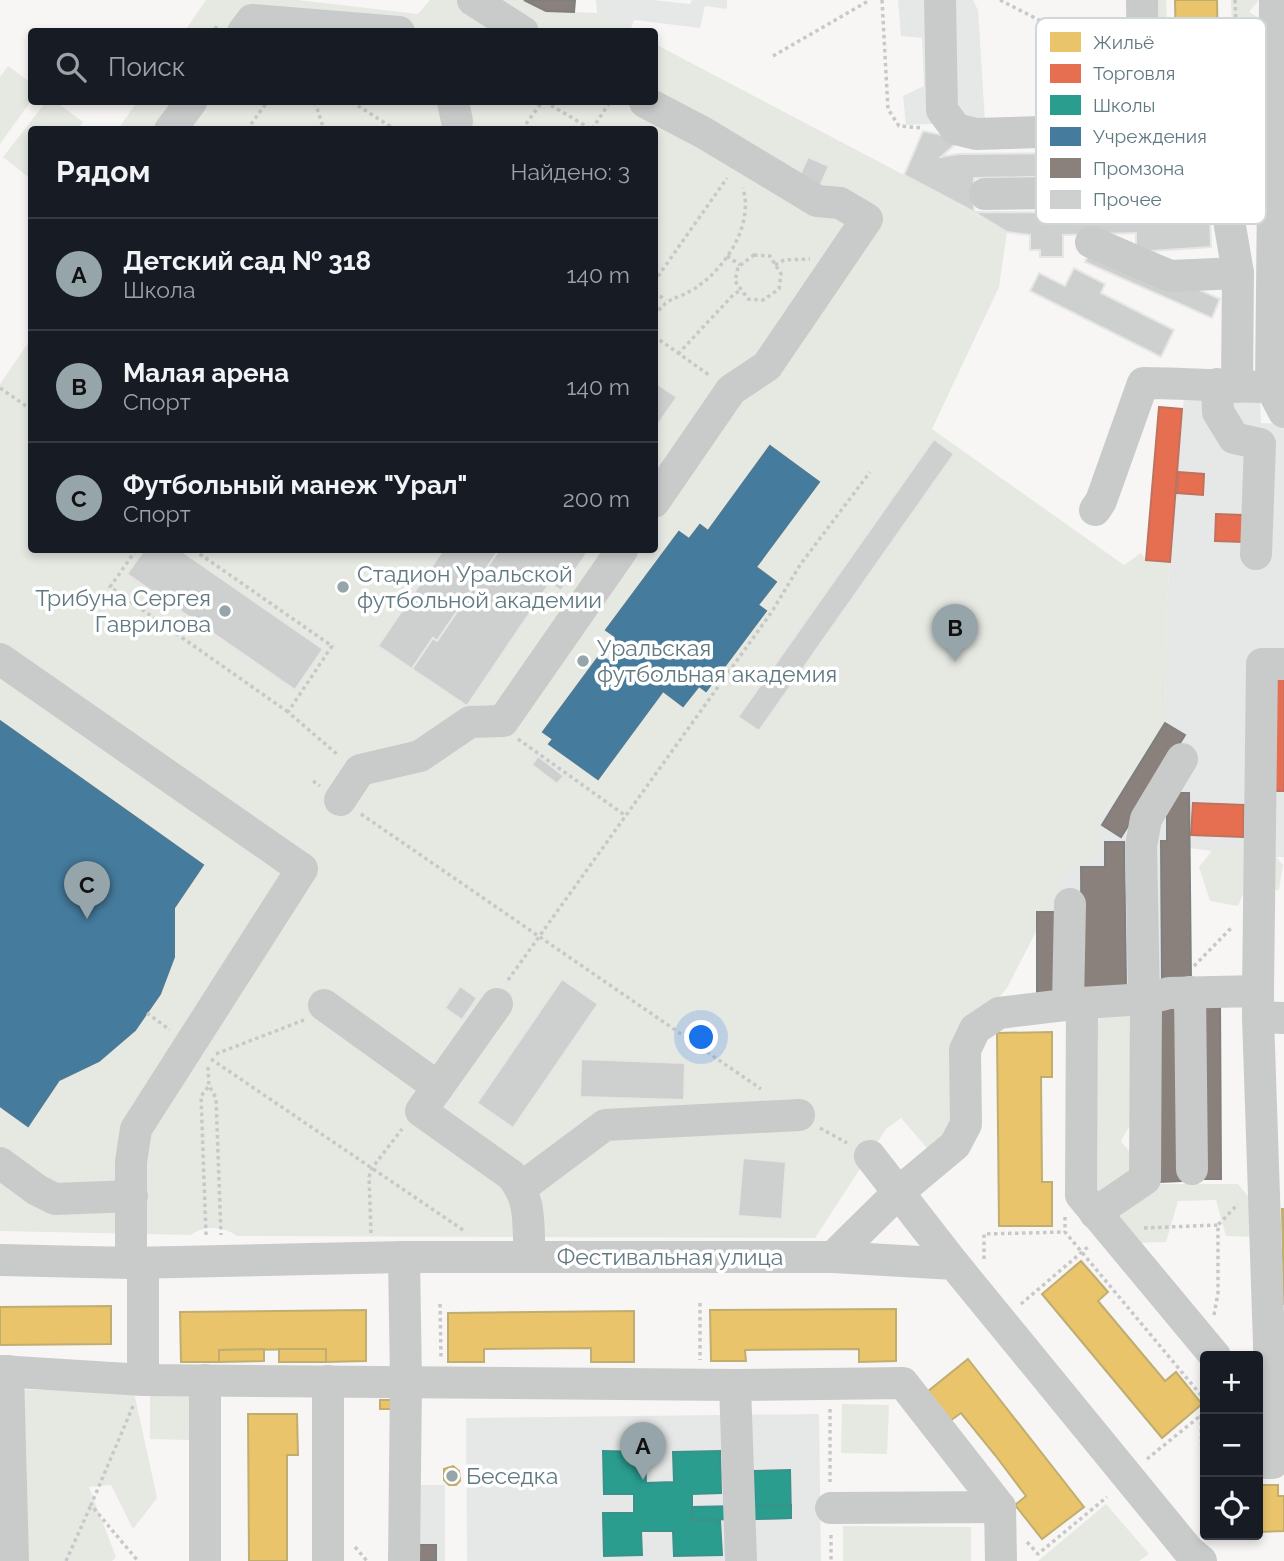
<!DOCTYPE html>
<html lang="ru">
<meta charset="utf-8">
<style>
body{margin:0;font-family:Raleway,sans-serif;background:#20242c;color:#f1f3f6}
.controls{position:absolute;right:21px;bottom:21px;display:grid;overflow:hidden;border-radius:7px;box-shadow:0 4px 10px #0003}
.controls button{width:63px;height:63px;display:grid;place-items:center;padding:0;border:0;border-bottom:2px solid #363941;background:#171b24;color:#f1f3f6;font:35px sans-serif}
.you{position:absolute;left:702px;top:1038px;width:24px;height:24px;margin:-18px;border:5px solid #fff;border-radius:50%;background:#1a73e8;box-shadow:0 0 0 10px #1a73e833}
.badge{display:grid;place-items:center;width:46px;height:46px;border-radius:50%;background:#96a5aa;color:#111;font-size:23px;font-weight:700}
.pin{position:absolute;translate:-50% -58px;filter:drop-shadow(0 2px 4px #0008)}
.pin::after{content:'';position:absolute;top:37px;width:24px;height:21px;background:inherit;clip-path:polygon(0 0,100% 0,50% 100%)}
.list{margin:0;padding:0;list-style:none}
h2{display:flex;justify-content:space-between;align-items:center;height:91px;margin:0;padding:0 28px;font-size:30px}
h2 small{font-size:23px;font-weight:400;color:#9ea1a6}
.list li{display:grid;grid-template-columns:46px 1fr auto;gap:21px;align-items:center;box-sizing:border-box;height:112px;padding:0 28px;border-top:2px solid #363941}
.list b{display:block;font-size:26px;white-space:nowrap}
.list p{margin:0;font-size:23px;white-space:nowrap;color:#9ea1a6}
.list em{font-size:23px;font-style:normal;color:#9ea1a6}
.icon{flex:none;width:38px;height:38px;fill:none;stroke:currentColor;stroke-width:2;stroke-linecap:round;stroke-linejoin:round}
.map{position:relative;flex:none;width:1284px;height:1561px;overflow:hidden}
.search{position:absolute;background:#171b24;box-shadow:0 4px 10px #0003;left:28px;top:28px;width:630px;height:77px;display:flex;align-items:center;gap:18px;box-sizing:border-box;padding:0 24px;border-radius:7px;color:#9ea1a6;font-size:26px}
.panel{position:absolute;background:#171b24;box-shadow:0 4px 10px #0003;left:28px;top:126px;width:630px;height:427px;border-radius:7px}
.map>svg:first-child{display:block}
</style>
<div class="map">
<svg width="1284" height="1561" viewBox="0 0 1284 1561">
<rect width="100%" height="100%" fill="#f7f6f5"/>
<g fill="#e6e8e7">
<polygon points="596,0 653,0 690,4 692,0 727,0 727,9 705,6 700,28 634,20 630,31 597,13"/>
<polygon points="898,0 973,0 978,10 985,122 906,125 903,96 924,86 922,38 901,36"/>
<polygon points="1184,396 1260,398 1261,423 1284,424 1284,857 1258,857 1189,848 1191,982 1037,993 1037,912 1165,723 1167,600"/>
<polygon points="819,1414 821,1561 467,1561 466,1418"/>
<polygon points="406,1485 445,1485 445,1561 404,1561"/>
</g>
<g fill="#e6e8e2">
<polygon points="206,0 298,0 418,14 430,0 524,0 546,11 597,13 631,31 184,32"/>
<polygon points="1150,0 1166,0 1169,59 1164,88 1175,105 1198,107 1215,125 1209,150 1138,152 1125,140 1135,109 1127,38 1151,17"/>
<polygon points="1231,0 1259,0 1249,12 1279,30 1281,113 1246,118 1234,96"/>
<path d="M655,44l249,131 103,57 -8,55 -67,142 192,136 17,-12 5,7 24,2 -3,38 -2,123 -62,91 -7,38 -31,23 -58,113 -40,46 5,69 -38,53 -33,-38 -15,11 -71,109 -578,-2c-13,-10 -34,-11 -46,-1l-191,-4v-847l31,-45 1,211h622v-420l-536,-1 19,-27h517z"/>
<polygon points="8,66 31,83 31,101 0,144 0,77"/>
<polygon points="46,102 56,102 83,122 78,129 32,130 31,179 3,157"/>
<polygon points="1215,847 1271,851 1283,865 1279,890 1246,887 1238,906 1210,901 1199,867"/>
<polygon points="1137,1008 1140,1107 1121,1141 1155,1184 1238,1184 1256,1206 1252,1237 1226,1236 1216,1200 1178,1201 1166,1242 1132,1243 1089,1180 1091,1009"/>
<polygon points="0,1389 134,1392 157,1498 133,1529 111,1485 89,1487 116,1557 112,1561 0,1561"/>
<polygon points="150,1394 191,1394 190,1440 150,1439"/>
<polygon points="842,1404 889,1405 887,1454 841,1453"/>
<polygon points="1106,1504 1149,1554 1139,1561 1038,1561"/>
<polygon points="843,1526 971,1527 971,1561 843,1561"/>
</g>
<g fill="#e9c46a" stroke="#c0ae71" stroke-width="2">
<polygon points="1175,0 1217,0 1218,53 1229,53 1231,99 1177,101"/>
<polygon points="1052,1032 1052,1077 1041,1077 1042,1182 1052,1182 1052,1226 999,1226 997,1033"/>
<polygon points="1282,1209 1284,1209 1284,1305"/>
<polygon points="1081,1261 1108,1292 1098,1301 1165,1381 1176,1372 1202,1404 1162,1438 1042,1294"/>
<polygon points="111,1306 111,1344 0,1345 0,1307"/>
<polygon points="896,1309 896,1361 859,1362 859,1349 745,1350 746,1361 711,1361 710,1310"/>
<polygon points="366,1310 366,1361 326,1362 326,1349 219,1350 219,1362 181,1362 180,1312"/>
<polygon points="634,1311 634,1362 591,1362 591,1348 484,1349 484,1362 448,1362 448,1313"/>
<polygon points="264,1349 264,1361 219,1362 219,1350"/>
<rect x="279" y="1349" width="47" height="13"/>
<polygon points="968,1359 1084,1507 1042,1539 1015,1505 1026,1496 995,1455 961,1413 950,1421 927,1392"/>
<rect x="380" y="1400" width="13" height="9"/>
<polygon points="248,1414 297,1414 298,1455 287,1455 287,1561 249,1561"/>
<polygon points="453,1466 459,1471 460,1481 456,1485 449,1485 444,1480 444,1469"/>
<polygon points="1258,1485 1278,1485 1278,1496 1284,1496 1284,1531 1258,1532"/>
</g>
<g fill="#e76f51" stroke="#bf725f" stroke-width="2">
<polygon points="1159,407 1182,409 1170,562 1146,560"/>
<polygon points="1178,472 1204,474 1203,495 1177,493"/>
<polygon points="1216,514 1243,515 1243,542 1215,541"/>
<polygon points="1274,675 1284,675 1284,791 1272,791"/>
<polygon points="1193,803 1244,805 1243,837 1191,835"/>
</g>
<g fill="#2a9d8f" stroke="#3a928b" stroke-width="2">
<polygon points="603,1451 645,1452 646,1483 674,1482 673,1452 720,1451 721,1493 692,1494 692,1520 720,1520 722,1555 674,1556 673,1531 641,1531 642,1555 604,1556 603,1513 634,1513 634,1494 604,1494"/>
<polygon points="790,1470 791,1518 755,1519 754,1471"/>
<polygon points="791,1505 791,1518 692,1520 692,1507"/>
</g>
<g fill="#457b9d" stroke="#4d7a95" stroke-width="2">
<polygon points="770,446 819,482 756,567 776,582 758,605 766,611 706,691 699,686 683,706 663,691 598,779 549,744 553,739 543,732 600,655 610,662 615,655 607,650 616,637 606,630 679,532 689,539 700,525 708,531"/>
<polygon points="0,721 203,865 174,908 174,957 160,994 135,1030 99,1061 59,1080 28,1126 0,1106"/>
</g>
<g fill="#8a817c" stroke="#7e7f7e" stroke-width="2">
<polygon points="524,0 575,0 574,12 546,11"/>
<polygon points="1165,723 1185,735 1121,837 1102,825"/>
<polygon points="1167,793 1189,793 1191,982 1162,983 1161,841 1167,841"/>
<polygon points="1105,842 1124,842 1126,987 1082,993 1081,867 1105,867"/>
<polygon points="1037,912 1057,912 1058,993 1037,993"/>
<polygon points="1199,1000 1220,1000 1221,1179 1201,1179"/>
<polygon points="1158,1001 1179,1001 1181,1181 1160,1182"/>
<polygon points="414,1545 436,1545 436,1561 415,1561"/>
</g>
<g fill="#ced0d0" stroke="#e6e6e5" stroke-width="2">
<polygon points="923,131 961,139 941,157 958,154 1206,152 1206,174 974,178 974,212 904,175"/>
<polygon points="808,157 829,166 818,191 797,181"/>
<polygon points="974,212 1210,213 1211,247 1136,252 1136,233 1063,235 1063,257 1040,257 1040,250 1030,250 1030,235 1007,232"/>
<polygon points="1094,243 1220,299 1212,318 1085,262"/>
<polygon points="1074,268 1105,284 1101,293 1174,330 1161,357 1030,291 1039,273 1065,286"/>
<polygon points="654,382 677,397 654,430"/>
<polygon points="934,439 954,454 759,731 738,717"/>
<polygon points="144,550 180,550 323,649 295,690 127,574"/>
<polygon points="443,550 499,550 437,641 433,638 412,669 378,646"/>
<polygon points="499,550 589,550 561,591 550,583 467,706 412,669 433,638 437,641"/>
<polygon points="538,756 564,776 557,784 532,765"/>
<polygon points="562,979 598,1004 513,1128 477,1103"/>
<polygon points="460,986 477,998 462,1020 445,1008"/>
<polygon points="581,1059 685,1063 684,1100 580,1097"/>
<polygon points="743,1158 786,1162 782,1219 738,1216"/>
</g>
<g fill="none" stroke-linecap="round" stroke-linejoin="round">
<g stroke="#c7c9c9" stroke-width="3.5" stroke-dasharray="3.5 3.5" stroke-linecap="butt">
<polyline points="882,0 888,109 899,126 922,128"/>
<polyline points="1000,0 1074,38 1117,71"/>
<polyline points="1235,0 1239,103"/>
<polyline points="210,32 213,27 218,28"/>
<polyline points="773,56 870,0"/>
<polyline points="315,102 324,130"/>
<polyline points="352,102 396,130"/>
<polyline points="545,102 593,130"/>
<polyline points="526,124 542,102"/>
<polyline points="592,129 610,102"/>
<polyline points="247,130 267,102"/>
<polygon points="754,255 770,256 781,274 779,289 763,300 748,299 735,281 738,267"/>
<polyline points="727,256 740,265"/>
<polyline points="775,265 784,260 810,259"/>
<polyline points="654,282 727,178"/>
<polyline points="654,292 666,300"/>
<path d="M654,316c16,-21 20,-15 40,-27 31,-20 60,-63 49,-101"/>
<polyline points="654,336 709,375"/>
<polyline points="678,354 734,294 741,290"/>
<polyline points="0,388 32,410"/>
<polyline points="136,550 110,587 288,712"/>
<polyline points="194,550 332,646 288,712 338,755"/>
<polyline points="518,739 626,816"/>
<polyline points="313,781 320,786"/>
<polyline points="361,814 761,1089"/>
<polyline points="1194,966 1233,926"/>
<polyline points="508,980 771,613 800,565 870,472"/>
<polyline points="147,1013 170,1030"/>
<polyline points="216,1054 304,1020"/>
<polyline points="211,1059 466,1232"/>
<polyline points="208,1067 209,1086 216,1098 221,1235"/>
<polyline points="820,1128 847,1143"/>
<polyline points="1065,1217 1065,1232 1205,1400"/>
<polyline points="1144,1228 1218,1225"/>
<polyline points="371,1233 369,1177 372,1168 402,1129"/>
<polyline points="206,1235 201,1096 209,1086"/>
<polyline points="984,1259 984,1234 1065,1232"/>
<polyline points="700,1303 700,1360"/>
<polyline points="440,1304 441,1358"/>
<polyline points="1021,1304 1089,1246"/>
<polyline points="1214,1315 1218,1293 1218,1225 1238,1204"/>
<polyline points="133,1406 91,1505 138,1561"/>
<polyline points="830,1409 830,1482"/>
<polyline points="1201,1415 1203,1527"/>
<polyline points="1147,1459 1205,1412"/>
<polyline points="831,1535 831,1561"/>
<polyline points="1027,1542 1038,1554 1107,1497"/>
<polyline points="355,1547 367,1561"/>
<polyline points="66,1561 91,1505"/>
</g>
<g stroke="#c9cbcb" stroke-width="32">
<polyline points="473,0 523,32"/>
<polyline points="940,0 942,110 956,129 976,134 1144,129 1274,130"/>
<polyline points="1142,0 1144,129"/>
<polyline points="243,32 252,20 399,32"/>
<polyline points="453,102 457,121"/>
<polyline points="645,102 704,133 817,201 840,203 867,219 767,366 731,390 654,502"/>
<polyline points="170,130 191,102"/>
<polyline points="1224,130 1224,191 1238,273 1237,387"/>
<polyline points="985,194 1224,191"/>
<polyline points="1091,242 1170,276 1238,273"/>
<polyline points="1217,384 1218,412 1234,438 1260,444 1256,554"/>
<polyline points="1271,387 1275,0"/>
<path d="M1095,510l6,-9 42,-118c43,0 85,4 128,4l13,25"/>
<polyline points="0,659 302,869 136,1129 131,1162 131,1263"/>
<polyline points="340,800 360,770 420,756 470,722 503,721 622,550"/>
<polyline points="1258,991 1262,664 1284,664"/>
<polyline points="1190,992 1192,1169"/>
<polyline points="1144,998 1141,846 1146,819 1182,759"/>
<polyline points="1082,1003 1081,1195 1215,1356"/>
<path d="M497,1004l-76,107 90,64c22,26 16,49 19,82"/>
<polyline points="324,1005 438,1087"/>
<polyline points="1068,1005 1070,904"/>
<polyline points="870,1156 954,1264"/>
<polyline points="0,1163 37,1190 55,1199 132,1196"/>
<polyline points="522,1187 605,1125 799,1115"/>
<polyline points="1095,1213 1145,1179 1146,999"/>
<polyline points="404,1257 406,1382 404,1561"/>
<polyline points="833,1257 900,1191 955,1145 966,1124 965,1050 975,1029 999,1013 1082,1003 1146,999 1169,993 1258,991 1258,1017 1284,1018"/>
<polyline points="0,1260 131,1263 404,1257 833,1257 954,1264 1188,1550 1201,1561"/>
<polyline points="143,1263 143,1380"/>
<polyline points="0,1371 143,1380 735,1385 903,1383 1000,1507 831,1508"/>
<polyline points="8,1371 13,1561"/>
<polyline points="328,1381 328,1561"/>
<polyline points="735,1385 741,1560"/>
<polyline points="1258,1463 1273,1463 1258,1017"/>
<polyline points="1000,1507 1001,1561"/>
<polyline points="205,1561 205,1380"/>
</g>
</g>
<g fill="#96a5aa" stroke="#fff" stroke-width="2.5">
<circle cx="343" cy="587" r="7"/>
<circle cx="225" cy="611" r="7"/>
<circle cx="583" cy="661" r="7"/>
<circle cx="452" cy="1476" r="7"/>
</g>
<g text-anchor="middle" stroke-width="7" stroke-linejoin="round" paint-order="stroke">
<g font-size="23" fill="#617981" stroke="#fff" text-anchor="start">
<text x="357" y="582">Стадион Уральской<tspan x="357" dy="26">футбольной академии</tspan></text>
<text x="211" y="606" text-anchor="end">Трибуна Сергея<tspan x="211" dy="26">Гаврилова</tspan></text>
<text x="597" y="656">Уральская<tspan x="597" dy="26">футбольная академия</tspan></text>
<text x="466" y="1484">Беседка</text>
</g>
<g font-size="23" fill="#617981" stroke="#fff">
<text x="670" y="1265">Фестивальная улица</text>
</g>
</g>
<rect x="1036" y="18" width="230" height="206" rx="10" fill="#fff" stroke="#d0d7d9" stroke-width="2"/>
<rect x="1050" y="32" width="31" height="20" fill="#e9c46a"/>
<rect x="1050" y="64" width="31" height="19" fill="#e76f51"/>
<rect x="1050" y="95" width="31" height="20" fill="#2a9d8f"/>
<rect x="1050" y="127" width="31" height="19" fill="#457b9d"/>
<rect x="1050" y="158" width="31" height="20" fill="#8a817c"/>
<rect x="1050" y="190" width="31" height="19" fill="#ced0d0"/>
<g font-size="19" fill="#617981">
<text x="1093" y="49">Жильё</text>
<text x="1093" y="80">Торговля</text>
<text x="1093" y="112">Школы</text>
<text x="1093" y="143">Учреждения</text>
<text x="1093" y="175">Промзона</text>
<text x="1093" y="206">Прочее</text>
</g>
</svg>
<div class="controls">
<button>+</button>
<button>−</button>
<button><svg class="icon" aria-label="locate" viewBox="0 0 24 24"><circle cx="12" cy="12" r="6"/><path d="M12 2v4M12 18v4M2 12h4M18 12h4"/></svg></button>
</div>
<div class="you"></div>
<div class="pin badge" style="left:643px;top:1480px">A</div>
<div class="pin badge" style="left:955px;top:662px">B</div>
<div class="pin badge" style="left:87px;top:919px">C</div>
<div class="search"><svg class="icon" aria-label="search" viewBox="0 0 24 24"><circle cx="10" cy="10" r="6"/><path d="M15 15l6 6"/></svg>Поиск</div>
<section class="panel">
<h2>Рядом<small>Найдено: 3</small></h2>
<ul class="list">
<li><span class="badge">A</span><div><b>Детский сад № 318</b><p>Школа</p></div><em>140 m</em></li>
<li><span class="badge">B</span><div><b>Малая арена</b><p>Спорт</p></div><em>140 m</em></li>
<li><span class="badge">C</span><div><b>Футбольный манеж &quot;Урал&quot;</b><p>Спорт</p></div><em>200 m</em></li>
</ul>
</section>
</div>
